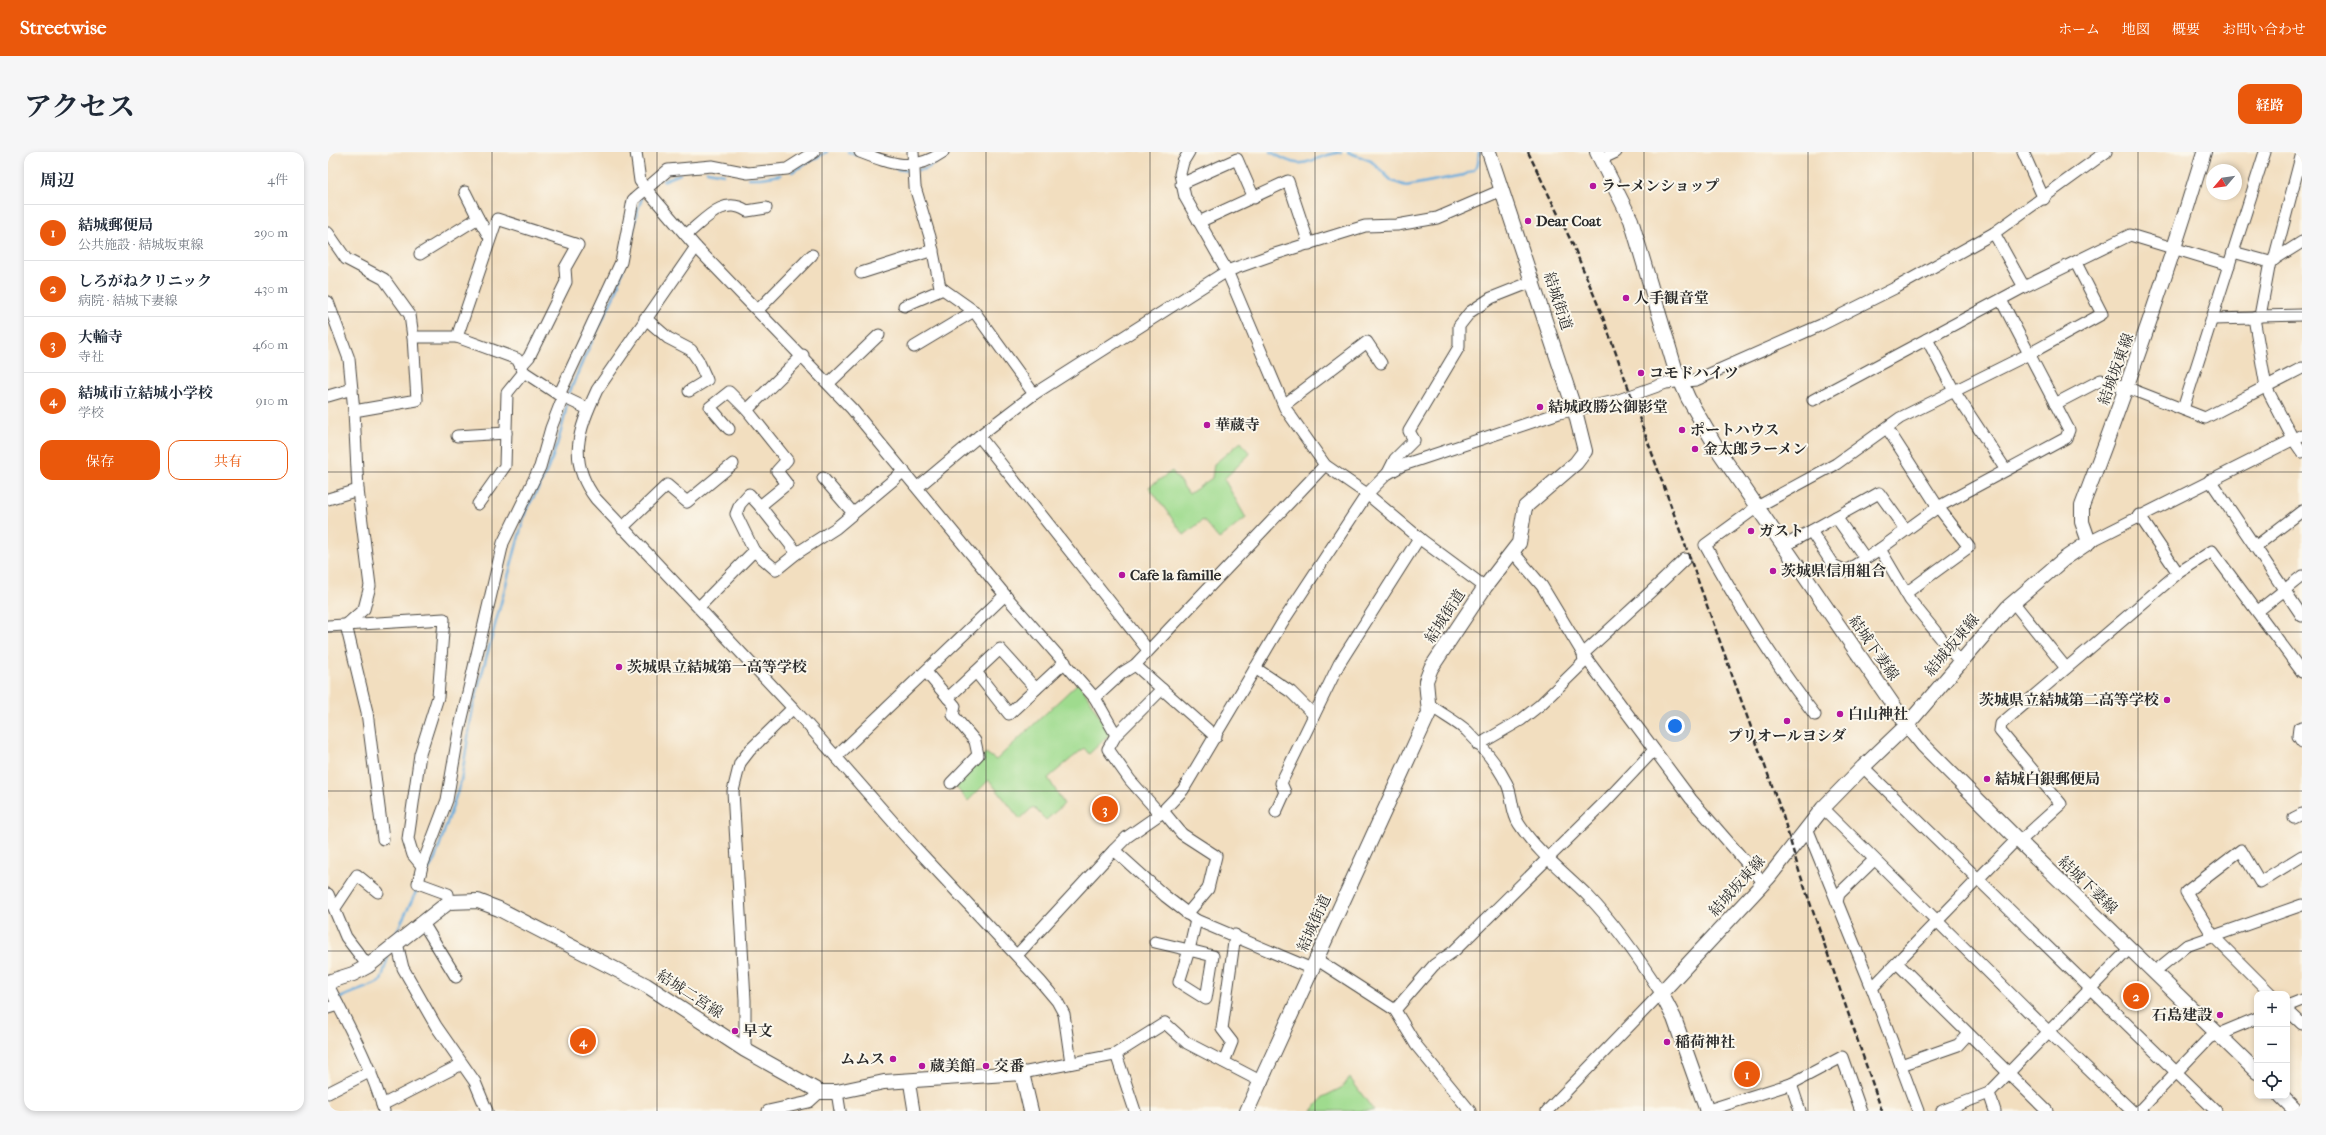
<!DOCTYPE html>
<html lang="ja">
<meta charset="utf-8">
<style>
body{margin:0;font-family:"IM FELL French Canon","Noto Serif JP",serif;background:#f6f6f7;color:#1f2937}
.controls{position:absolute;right:12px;bottom:12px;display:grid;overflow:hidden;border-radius:8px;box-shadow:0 2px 6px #0003}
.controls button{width:36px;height:36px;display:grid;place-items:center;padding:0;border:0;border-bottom:1px solid #e0e1e3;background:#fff;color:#1f2937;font:20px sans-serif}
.compass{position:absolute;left:1878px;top:12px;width:36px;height:36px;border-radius:50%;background:#fff;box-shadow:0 2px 6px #0003;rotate:241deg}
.you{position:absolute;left:1347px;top:574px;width:14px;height:14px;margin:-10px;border:3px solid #fff;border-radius:50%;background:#1a73e8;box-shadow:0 0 0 6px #1a73e833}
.badge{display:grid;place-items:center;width:26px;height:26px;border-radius:50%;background:#ea580c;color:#fff;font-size:13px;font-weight:700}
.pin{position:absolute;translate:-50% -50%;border:2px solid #fff;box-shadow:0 1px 4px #0006}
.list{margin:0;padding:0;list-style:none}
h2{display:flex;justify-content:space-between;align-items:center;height:52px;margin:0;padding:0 16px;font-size:17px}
h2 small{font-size:13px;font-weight:400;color:#747a83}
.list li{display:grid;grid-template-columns:26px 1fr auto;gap:12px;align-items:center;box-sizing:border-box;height:56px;padding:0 16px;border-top:1px solid #e0e1e3}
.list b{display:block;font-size:15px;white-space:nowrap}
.list p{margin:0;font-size:13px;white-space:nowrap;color:#747a83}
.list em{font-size:13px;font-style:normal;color:#747a83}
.actions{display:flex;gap:8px;padding:12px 16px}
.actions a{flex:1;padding:9px 0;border:1px solid #ea580c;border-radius:12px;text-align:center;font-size:14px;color:#ea580c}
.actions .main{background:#ea580c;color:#fff}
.icon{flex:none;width:22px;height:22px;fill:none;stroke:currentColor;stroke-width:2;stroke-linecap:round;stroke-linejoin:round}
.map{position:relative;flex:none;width:1974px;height:959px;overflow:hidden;border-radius:12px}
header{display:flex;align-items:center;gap:24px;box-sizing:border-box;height:56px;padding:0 20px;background:#ea580c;color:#fff}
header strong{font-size:19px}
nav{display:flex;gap:22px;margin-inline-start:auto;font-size:14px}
.intro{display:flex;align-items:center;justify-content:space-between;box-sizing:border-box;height:96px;padding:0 24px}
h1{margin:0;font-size:28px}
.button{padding:10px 18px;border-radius:12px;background:#ea580c;color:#fff;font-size:14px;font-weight:700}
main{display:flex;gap:24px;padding:0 24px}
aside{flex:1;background:#fff;border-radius:12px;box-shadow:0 2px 6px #0003}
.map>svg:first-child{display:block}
</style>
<header>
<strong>Streetwise</strong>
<nav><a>ホーム</a><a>地図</a><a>概要</a><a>お問い合わせ</a></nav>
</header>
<div class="intro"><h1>アクセス</h1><a class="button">経路</a></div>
<main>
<aside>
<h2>周辺<small>4件</small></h2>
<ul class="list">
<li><span class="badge">1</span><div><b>結城郵便局</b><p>公共施設 · 結城坂東線</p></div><em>290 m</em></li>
<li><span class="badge">2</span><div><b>しろがねクリニック</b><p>病院 · 結城下妻線</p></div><em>430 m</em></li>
<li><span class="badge">3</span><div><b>大輪寺</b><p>寺社</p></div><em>460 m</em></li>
<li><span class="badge">4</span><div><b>結城市立結城小学校</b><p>学校</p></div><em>910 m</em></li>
</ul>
<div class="actions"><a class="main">保存</a><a>共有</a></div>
</aside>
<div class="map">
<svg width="1974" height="959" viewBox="0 0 1974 959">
<rect width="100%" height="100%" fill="#fbf7ec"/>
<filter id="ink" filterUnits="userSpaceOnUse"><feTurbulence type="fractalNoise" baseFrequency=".025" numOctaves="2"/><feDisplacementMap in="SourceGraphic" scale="8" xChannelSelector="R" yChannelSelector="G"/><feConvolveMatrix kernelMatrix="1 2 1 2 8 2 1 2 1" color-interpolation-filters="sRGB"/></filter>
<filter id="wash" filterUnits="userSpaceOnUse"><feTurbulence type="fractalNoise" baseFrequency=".012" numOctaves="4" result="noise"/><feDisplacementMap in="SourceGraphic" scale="16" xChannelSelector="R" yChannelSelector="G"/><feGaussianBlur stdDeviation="0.9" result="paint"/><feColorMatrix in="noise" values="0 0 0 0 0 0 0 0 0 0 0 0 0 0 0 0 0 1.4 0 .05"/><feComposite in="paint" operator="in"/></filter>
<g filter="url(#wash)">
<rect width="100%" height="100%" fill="#f2debf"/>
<g fill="#9fdb8e" stroke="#65835c">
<polygon points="913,290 922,302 896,327 918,366 891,387 875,368 856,383 821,335 844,319 861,342 884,326 886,312"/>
<polygon points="751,530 782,582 761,602 756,596 720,626 736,652 718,668 705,655 692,667 661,628 640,649 626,633 658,601 668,608"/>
<polygon points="1022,926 1046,959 984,959 995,945 1013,936"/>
</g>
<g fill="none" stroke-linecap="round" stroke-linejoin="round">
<g stroke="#67acdd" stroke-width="2.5">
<polyline points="520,0 529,3"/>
<path d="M943,0c36,22 34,6 70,0"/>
<polyline points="1020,0 1043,9 1064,29 1078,34 1136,23 1146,18 1150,12 1151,0"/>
<polyline points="568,17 583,19"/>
<polyline points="590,18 598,17 610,9"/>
<polyline points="379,19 396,22"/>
<polyline points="464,20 499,0"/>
<polyline points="421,26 433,26 453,23"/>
<polyline points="335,29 352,22"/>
<polyline points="300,101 309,60 314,46"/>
<polyline points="240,244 256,206 289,138 295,117"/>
<path d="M96,725l11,-18 26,-78 12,-74 53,-197c22,-36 34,-66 41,-107"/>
<polyline points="65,787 91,734"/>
<path d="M11,847c13,-8 28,-10 42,-18l7,-24"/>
</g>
</g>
</g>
<g filter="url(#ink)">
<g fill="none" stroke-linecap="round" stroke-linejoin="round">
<g stroke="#494641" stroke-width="13">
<g id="minor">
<polyline points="308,0 312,29 318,37 368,95 524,257 677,443 767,546 788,583 780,597 802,628 832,662"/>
<path d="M532,0c31,12 53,21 83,0"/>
<polyline points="585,0 587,35 602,85 612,135 646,159 706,242"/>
<polyline points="861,0 855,10 852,22 857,45 899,119 957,256 997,313 1039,342 1095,389 1157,435"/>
<polyline points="1695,0 1716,47"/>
<polyline points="1273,7 1288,0"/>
<polyline points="853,32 909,7 926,46"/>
<polyline points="137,40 150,66"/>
<polyline points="871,70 960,29 981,92"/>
<polyline points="0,81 18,107 56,127 82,163 85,185"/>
<polyline points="1666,81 1696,135"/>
<path d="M358,83c19,-15 37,-40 61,-24l19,-3"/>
<polyline points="1974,90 1942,110 1932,164 1926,166 1938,235 1965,287 1974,300"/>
<path d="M368,95l-99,143c-19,41 -30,71 -1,109l197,209 122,139 126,135 16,19 7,13 7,49"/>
<polyline points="1905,100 1942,110"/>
<polyline points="92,102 150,66 162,86"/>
<polyline points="1946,108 1973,5"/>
<polyline points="533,121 605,98"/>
<polyline points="0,150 21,207 26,259"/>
<polyline points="576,154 615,137"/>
<polyline points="430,158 484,103"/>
<polyline points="1932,164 1974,163"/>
<polyline points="317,166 340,186 363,198 370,208 379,228 361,239"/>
<polyline points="1885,167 1926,166"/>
<polyline points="129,185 169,67 250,93 237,116 238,130 201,205 193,214"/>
<polyline points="1599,187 1626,239 1678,318"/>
<polyline points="586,195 646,159"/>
<polyline points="501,231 551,183"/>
<polyline points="231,243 293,110 305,48 340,18 384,14 420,21 459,17 486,0"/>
<polyline points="0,244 24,237"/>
<polyline points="1485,248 1696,135 1802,83 1901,113"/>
<polyline points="1727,252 1773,228 1800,236 1877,266 1974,216"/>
<polyline points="956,253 1039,190 1053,211"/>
<polyline points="1855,257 1937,0"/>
<polyline points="1559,276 1610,355 1641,395 1578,441"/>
<polyline points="401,277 382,255 401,240 419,258"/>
<polyline points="129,284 178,281"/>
<polyline points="651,284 820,498"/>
<polyline points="1060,321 1067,307 1086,288 1081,279 1131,195 1131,174 1142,160 1163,146 1206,129"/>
<polyline points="495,326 525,361"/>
<polyline points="1882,328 1974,464"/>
<polyline points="590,335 651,284 706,242 899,119 947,102 1037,74 1069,73 1109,66 1174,38"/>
<polyline points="0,347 30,338"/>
<polyline points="150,352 177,314 179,241 196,220 231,243 260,257"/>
<polyline points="1811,363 1850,421 1884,399 1974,520"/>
<polyline points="1508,365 1537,406"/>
<polyline points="294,376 339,333 359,350 405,312"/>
<polyline points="1483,379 1505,413 1518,419 1552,397"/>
<polyline points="1761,390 1974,283"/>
<polyline points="1456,394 1551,341 1577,377"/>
<polyline points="1927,395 1974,359"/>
<polyline points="426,399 448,418 469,401 432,354"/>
<polyline points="1185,400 1214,434 1255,502 1363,647 1436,731"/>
<polyline points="469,401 508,376 576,319"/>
<polyline points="1685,450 1738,516"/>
<polyline points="371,455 426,399 408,362 412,352 421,342 432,354 459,332 449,319 459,308 419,258 475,203"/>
<polyline points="1930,459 1974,424"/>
<polyline points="0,474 116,467 110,545 92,602 80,687 85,703 94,714 90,731 120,742 121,750"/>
<polyline points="1632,510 1582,448 1552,397 1610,355 1738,286 1741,278 1673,148"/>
<polyline points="807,513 888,585"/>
<polyline points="927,516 963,540 986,563"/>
<polyline points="598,520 627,554 625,563 647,589 650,603 623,631"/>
<polyline points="648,520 681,562 708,537"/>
<polyline points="620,546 672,497 708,537 737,510"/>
<polyline points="767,546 794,521 807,513 997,313"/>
<path d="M1102,553c11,9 26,16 37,26 14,14 31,35 40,53 6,13 4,28 12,40 18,28 46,49 69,72 27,28 52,64 73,97l-114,118"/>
<path d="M1487,563c-42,-54 -77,-110 -110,-170l52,-38 79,-43 64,-46 129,-64 73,-40 -26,-51"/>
<polyline points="1974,575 1971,576 1970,584 1974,590"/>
<polyline points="788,583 834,537"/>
<polyline points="1150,593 1193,568 1212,553 1256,510 1255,502 1330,433 1357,407"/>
<polyline points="508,605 677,443"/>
<polyline points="1535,615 1888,959"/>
<polyline points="1495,656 1720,879 1804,959"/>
<polyline points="835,659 854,682 888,704 880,737 859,762"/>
<polyline points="948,660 957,640 953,631 1011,512 1091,386"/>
<polyline points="1966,666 1974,662"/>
<polyline points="1479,676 1544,836 1590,959"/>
<polyline points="55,687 39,560 18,473 36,457 42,434 30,338 26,259 89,248 85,185 129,185 189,207 196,220"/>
<polyline points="1691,690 1733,652 1672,579 1673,572 1850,421"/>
<polyline points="786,698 837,744 868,768 984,817"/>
<polyline points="94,714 119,648 131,579 175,391 212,315 223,276 235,245"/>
<polyline points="0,742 18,785 40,814"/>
<polyline points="1509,750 1511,742 1546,708"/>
<polyline points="7,756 29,723 50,740"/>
<polyline points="95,771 128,825"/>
<polyline points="827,790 861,798 868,768"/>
<polyline points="69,791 75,816 108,874 147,930 159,959"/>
<polygon points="861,798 885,804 878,847 851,830"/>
<polyline points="690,802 786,698 799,685 832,662 855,638 954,471 1039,342 1059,322 1075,313 1231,261 1288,249 1338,231 1368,228 1493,173 1569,135 1666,81 1778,0"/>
<polyline points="988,807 1067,858 1088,893 1142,959"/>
<polyline points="1569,811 1719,959"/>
<polyline points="1826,820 1858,794 1974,753"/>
<path d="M0,833c21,42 43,81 56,126"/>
<polyline points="1544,836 1689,687"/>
<polyline points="1943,842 1885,784 1858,740 1913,698 1932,730 1974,704"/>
<polyline points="1959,854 1974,848"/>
<polyline points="0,856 10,853"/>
<polyline points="1067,858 1106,813 1126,799 1277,650 1326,598"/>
<polyline points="1959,858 1974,872"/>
<polyline points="417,898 417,848 405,639 412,611 422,598 465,556"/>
<polyline points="786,903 837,871 859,891 934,930"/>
<polyline points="896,910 904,890 894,877 907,783"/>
<polyline points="1573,913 1630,893 1640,882"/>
<polyline points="694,921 786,903 789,905 807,959"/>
<polyline points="581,928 586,959"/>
<polyline points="1463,932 1472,959"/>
<polyline points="509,940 512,959"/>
<polyline points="0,941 43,919"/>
<polyline points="54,953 134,912"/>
<polyline points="440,959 481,950 492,940"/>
<polyline points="1377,959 1463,932 1514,905 1533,959"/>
<polyline points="1614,959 1661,941"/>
<polyline points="1667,959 1661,941 1801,797"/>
<polyline points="1811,959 1881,886 1929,866"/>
</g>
</g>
<g stroke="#494641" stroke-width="16">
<g id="major">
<polyline points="1269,0 1303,68 1347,216 1360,246 1392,301 1579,573 1595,593 1689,687 1929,920"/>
<polyline points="0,830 25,822 40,814 121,750 150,749 171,757 318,833 417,898 492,940 509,940 556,930 694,921 703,959"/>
<polyline points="1953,944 1968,959"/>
<polyline points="919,959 1101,561 1098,529 1103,516 1157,435 1191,391 1197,355 1248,311 1257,299 1247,259 1161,0"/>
<path d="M1379,959l-33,-93 -13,-25 108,-116 54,-69 40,-41 44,-42 101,-118 56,-48 25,-17 -7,-20v-16c45,-117 86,-234 122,-354"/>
</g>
</g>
<use href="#minor" stroke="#fff" stroke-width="11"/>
<use href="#major" stroke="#fff" stroke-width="14"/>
<polyline stroke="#2b2b2b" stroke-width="2.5" stroke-dasharray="6 3" stroke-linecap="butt" points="1200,0 1245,93 1273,160 1455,664 1471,719 1554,959"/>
</g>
</g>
<path fill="none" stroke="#2b2b2b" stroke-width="1" stroke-opacity="0.55" d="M164,0v959M329,0v959M494,0v959M658,0v959M822,0v959M987,0v959M1152,0v959M1316,0v959M1480,0v959M1645,0v959M1810,0v959M0,160h1974M0,320h1974M0,480h1974M0,639h1974M0,799h1974"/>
<g fill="#b5179e" stroke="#fbf7ec" stroke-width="1.5">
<circle cx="1265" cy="34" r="4"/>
<circle cx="1200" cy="69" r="4"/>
<circle cx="1298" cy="146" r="4"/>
<circle cx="1313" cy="221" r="4"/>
<circle cx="1212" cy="255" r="4"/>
<circle cx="879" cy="273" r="4"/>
<circle cx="1354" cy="278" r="4"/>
<circle cx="1367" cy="297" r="4"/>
<circle cx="1423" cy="379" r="4"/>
<circle cx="1445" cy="419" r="4"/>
<circle cx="794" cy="423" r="4"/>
<circle cx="291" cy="515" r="4"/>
<circle cx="1839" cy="548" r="4"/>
<circle cx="1512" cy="562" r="4"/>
<circle cx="1459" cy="569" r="4"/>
<circle cx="1659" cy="627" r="4"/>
<circle cx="1892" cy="863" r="4"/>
<circle cx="407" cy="879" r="4"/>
<circle cx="1339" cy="890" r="4"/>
<circle cx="565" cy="907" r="4"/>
<circle cx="594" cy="914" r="4"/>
<circle cx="658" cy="914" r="4"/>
</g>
<g text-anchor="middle" stroke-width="4" stroke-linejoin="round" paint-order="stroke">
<g font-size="15" font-weight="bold" fill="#2b2b2b" stroke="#fbf7ec" text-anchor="start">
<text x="1273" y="39">ラーメンショップ</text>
<text x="1208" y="74">Dear Coat</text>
<text x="1306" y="151">人手観音堂</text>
<text x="1321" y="226">コモドハイツ</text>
<text x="1220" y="260">結城政勝公御影堂</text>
<text x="887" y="278">華蔵寺</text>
<text x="1362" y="283">ポートハウス</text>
<text x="1375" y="302">金太郎ラーメン</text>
<text x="1431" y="384">ガスト</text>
<text x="1453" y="424">茨城県信用組合</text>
<text x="802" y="428">Cafe la famille</text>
<text x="299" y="520">茨城県立結城第一高等学校</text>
<text x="1831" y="553" text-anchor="end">茨城県立結城第二高等学校</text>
<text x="1520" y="567">白山神社</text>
<text x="1459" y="589" text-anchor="middle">プリオールヨシダ</text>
<text x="1667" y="632">結城白銀郵便局</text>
<text x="1884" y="868" text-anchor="end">石島建設</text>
<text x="415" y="884">早文</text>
<text x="1347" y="895">稲荷神社</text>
<text x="557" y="912" text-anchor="end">ムムス</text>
<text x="602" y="919">蔵美館</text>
<text x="666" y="919">交番</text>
</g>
<g font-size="15" fill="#2b2b2b" stroke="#fbf7ec">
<text transform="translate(1230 149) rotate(72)" y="5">結城街道</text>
<text transform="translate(1788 217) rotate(-70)" y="5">結城坂東線</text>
<text transform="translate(1117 464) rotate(-57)" y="5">結城街道</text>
<text transform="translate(1624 493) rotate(-50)" y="5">結城坂東線</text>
<text transform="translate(1546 496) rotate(55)" y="5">結城下妻線</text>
<text transform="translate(1760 733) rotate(44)" y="5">結城下妻線</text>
<text transform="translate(1409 734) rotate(-48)" y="5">結城坂東線</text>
<text transform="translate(986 771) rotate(-66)" y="5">結城街道</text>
<text transform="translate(362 842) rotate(33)" y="5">結城二宮線</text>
</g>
</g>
</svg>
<div class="controls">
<button>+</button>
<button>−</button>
<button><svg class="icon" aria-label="locate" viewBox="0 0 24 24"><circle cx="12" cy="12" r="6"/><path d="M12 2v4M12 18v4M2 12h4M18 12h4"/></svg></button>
</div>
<svg class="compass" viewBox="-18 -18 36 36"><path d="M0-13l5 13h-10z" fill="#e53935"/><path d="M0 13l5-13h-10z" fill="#747a83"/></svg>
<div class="you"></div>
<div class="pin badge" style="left:1419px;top:922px">1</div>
<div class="pin badge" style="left:1808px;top:844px">2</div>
<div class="pin badge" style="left:777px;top:657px">3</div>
<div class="pin badge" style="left:255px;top:889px">4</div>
</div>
</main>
